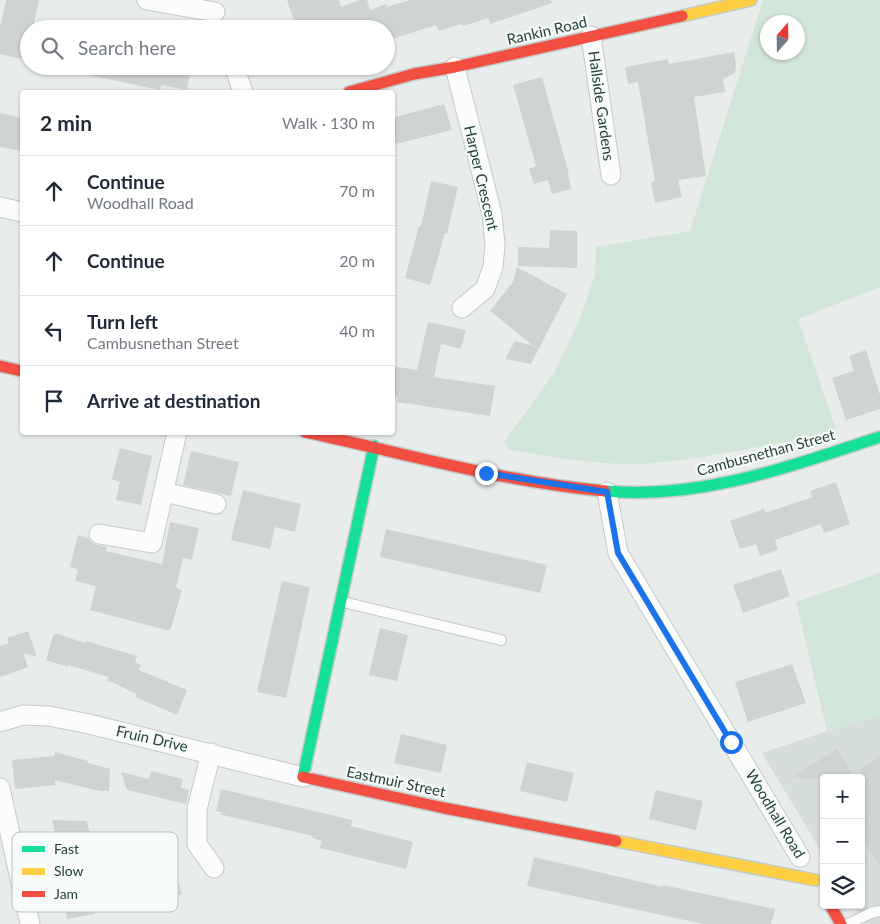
<!DOCTYPE html>
<meta charset="utf-8">
<style>
body{margin:0;font-family:Lato,sans-serif;background:#f6f6f7;color:#1f2937}
.controls{position:absolute;right:15px;bottom:15px;display:grid;overflow:hidden;border-radius:5px;box-shadow:0 1px 4px #0004}
.controls button{width:45px;height:45px;display:grid;place-items:center;padding:0;border:0;border-bottom:1px solid #e0e1e3;background:#fff;color:#1f2937;font:25px sans-serif}
.compass{position:absolute;left:760px;top:15px;width:45px;height:45px;border-radius:50%;background:#fff;box-shadow:0 1px 4px #0004;rotate:20deg}
.stop{position:absolute;width:15px;height:15px;margin:-11px;border:4px solid #1a73e8;border-radius:50%;background:#fff}
.stop.end{background:#1a73e8;border-color:#fff;box-shadow:0 1px 5px #0008}
.list{margin:0;padding:0;list-style:none}
h2{display:flex;justify-content:space-between;align-items:center;height:65px;margin:0;padding:0 20px;font-size:21px}
h2 small{font-size:16px;font-weight:400;color:#747a83}
.list li{display:grid;grid-template-columns:32px 1fr auto;gap:15px;align-items:center;box-sizing:border-box;height:70px;padding:0 20px;border-top:1px solid #e0e1e3}
.list b{display:block;font-size:19px;white-space:nowrap}
.list p{margin:0;font-size:16px;white-space:nowrap;color:#747a83}
.list em{font-size:16px;font-style:normal;color:#747a83}
.icon{flex:none;width:28px;height:28px;fill:none;stroke:currentColor;stroke-width:2;stroke-linecap:round;stroke-linejoin:round}
.map{position:relative;flex:none;width:880px;height:924px;overflow:hidden}
.search{position:absolute;background:#fff;box-shadow:0 1px 4px #0004;left:20px;top:20px;width:375px;height:55px;display:flex;align-items:center;gap:12px;box-sizing:border-box;padding:0 18px;border-radius:28px;color:#747a83;font-size:19px}
.panel{position:absolute;background:#fff;box-shadow:0 1px 4px #0004;left:20px;top:90px;width:375px;height:345px;border-radius:5px}
.map>svg:first-child{display:block}
</style>
<div class="map">
<svg width="880" height="924" viewBox="0 0 880 924">
<rect width="100%" height="100%" fill="#e8edeb"/>
<polygon fill="#d6dedb" points="880,715 880,924 865,924 854,905 861,905 861,778 824,778 824,856 762,753 827,731"/>
<g fill="#d1e6d8" fill-rule="evenodd">
<path d="M763,0h117v287l-82,32 39,113c-60,11 -121,25 -181,31 -50,4 -100,-5 -148,-14l-4,-7 50,-69 25,-52 16,-46 1,-28 94,-16zM768,22h30v30h-30z"/>
<polygon points="880,573 880,715 827,731 796,602"/>
</g>
<g fill="#cfd4d2">
<polygon points="6,0 39,0 33,29 29,29 29,48 26,60 0,54 0,27"/>
<polygon points="287,0 339,0 341,7 360,0 367,0 370,10 386,4 387,7 410,0 551,0 552,3 490,24 488,18 463,26 462,24 439,31 436,25 386,41 386,29 322,29 320,24 305,29 297,29"/>
<polygon points="734,52 736,64 735,73 723,79 725,92 694,97 706,176 678,180 682,197 655,203 651,182 655,181 638,82 628,84 625,67 668,59 669,64"/>
<polygon points="85,66 191,66 187,90 161,85 160,90 84,74"/>
<polygon points="542,77 569,174 568,174 571,189 552,194 548,180 534,184 529,169 536,166 513,85"/>
<polygon points="444,104 452,130 396,144 392,133 392,118"/>
<polygon points="0,113 22,118 22,151 0,147"/>
<polygon points="431,181 458,187 447,234 445,233 430,285 405,278 419,226 421,226"/>
<polygon points="550,230 577,231 577,268 518,266 518,247 549,248"/>
<polygon points="517,267 567,294 531,364 505,359 515,341 531,345 536,348 490,311 513,282"/>
<polygon points="428,322 466,330 461,349 441,344 434,377 495,386 490,416 397,402 398,397 392,396 392,366 417,370"/>
<polygon points="866,350 880,395 880,409 846,420 832,378 854,371 849,356"/>
<polygon points="120,448 152,456 141,505 116,500 120,482 112,479"/>
<polygon points="191,451 239,462 231,496 183,485"/>
<polygon points="836,482 850,524 824,533 821,524 775,540 778,550 760,556 756,544 740,549 730,521 764,509 765,513 812,497 810,491"/>
<polygon points="243,490 301,504 295,532 275,527 270,549 231,540"/>
<polygon points="170,522 199,528 192,560 183,558 176,588 182,590 170,631 90,610 96,586 75,581 78,569 70,567 78,535 88,538 91,542 97,545 107,547 106,551 162,564"/>
<polygon points="386,529 547,565 540,593 380,557"/>
<polygon points="781,569 790,596 743,613 733,585"/>
<polygon points="282,581 310,587 286,698 257,692"/>
<polygon points="380,628 408,635 397,681 369,675"/>
<polygon points="28,631 37,657 23,653 28,667 0,677 0,646 9,643 7,638"/>
<polygon points="54,633 85,643 86,641 137,656 135,662 141,665 139,670 187,690 177,715 135,697 137,694 107,680 109,677 68,665 68,667 46,660"/>
<polygon points="792,664 806,703 748,722 735,682"/>
<polygon points="401,734 447,745 441,773 394,763"/>
<polygon points="837,749 855,778 792,778"/>
<polygon points="55,752 88,761 88,763 110,769 109,791 100,791 54,780 56,785 15,789 12,760 54,756"/>
<polygon points="880,757 880,866 861,837 861,769"/>
<polygon points="527,762 574,773 567,802 520,791"/>
<polygon points="151,771 183,779 181,788 189,790 186,804 127,790 121,772 149,779"/>
<polygon points="221,789 352,820 351,826 413,842 406,869 320,848 322,841 312,838 313,836 219,814 224,813 216,811"/>
<polygon points="656,790 703,801 696,830 649,819"/>
<polygon points="52,820 87,821 103,894 91,896 95,914 67,919 58,872 55,873 48,838 56,836"/>
<polygon points="168,831 178,862 172,864 182,894 152,904 145,883 155,879 142,839"/>
<polygon points="534,857 663,887 663,885 775,909 771,924 703,924 527,886"/>
</g>
<g fill="none" stroke-linecap="round" stroke-linejoin="round">
<g stroke="#c5cac8" stroke-width="12">
<g id="lane">
<polyline points="343,602 501,640"/>
<polyline points="848,924 871,913 880,911"/>
</g>
</g>
<g stroke="#c5cac8" stroke-width="21">
<g id="street">
<polyline points="147,0 215,12"/>
<polyline points="591,36 611,175"/>
<polyline points="234,66 243,92"/>
<polyline points="455,67 492,214 495,245 493,267 485,289 462,308"/>
<polyline points="0,207 22,212"/>
<polyline points="164,492 216,504"/>
<polyline points="607,492 618,553 800,857"/>
<polyline points="99,534 152,543 177,432"/>
<polyline points="0,722 23,715 49,716 89,724 303,777"/>
<polyline points="211,753 197,809 197,844 214,868"/>
<polyline points="0,788 30,924"/>
</g>
</g>
<g stroke="#c3cbc8" stroke-width="14">
<g id="fast">
<path d="M605,491c95,9 186,-25 275,-54"/>
<polyline points="303,777 374,446"/>
</g>
</g>
<g stroke="#c3cbc8" stroke-width="14">
<g id="slow">
<polyline points="682,16 751,0"/>
<polyline points="616,841 815,880"/>
</g>
</g>
<g stroke="#c3cbc8" stroke-width="14">
<g id="jam">
<polyline points="349,92 414,74 455,67 682,16"/>
<polyline points="0,366 22,371"/>
<path d="M305,432c99,21 198,50 300,59"/>
<polyline points="303,777 444,808 616,841"/>
<polyline points="830,905 841,924"/>
</g>
</g>
<use href="#lane" stroke="#fcfcfc" stroke-width="10"/>
<use href="#street" stroke="#fcfcfc" stroke-width="19"/>
<use href="#fast" stroke="#16e098" stroke-width="11"/>
<use href="#slow" stroke="#ffcf43" stroke-width="11"/>
<use href="#jam" stroke="#f24e42" stroke-width="11"/>
</g>
<g fill="none" stroke-linecap="round" stroke-linejoin="round">
<polyline stroke="#1a73e8" stroke-width="6" points="486,473 607,492 618,553 731,742"/>
</g>
<g text-anchor="middle" stroke-width="4.5" stroke-linejoin="round" paint-order="stroke">
<g font-size="15" fill="#24423a" stroke="#f7fbf9">
<text transform="translate(547 31) rotate(-13)" y="5">Rankin Road</text>
<text transform="translate(601 106) rotate(82)" y="5">Hallside Gardens</text>
<text transform="translate(481 178) rotate(77)" y="5">Harper Crescent</text>
<text transform="translate(766 453) rotate(-15)" y="5">Cambusnethan Street</text>
<text transform="translate(152 739) rotate(13)" y="5">Fruin Drive</text>
<text transform="translate(396 782) rotate(12)" y="5">Eastmuir Street</text>
<text transform="translate(775 814) rotate(59)" y="5">Woodhall Road</text>
</g>
</g>
<rect x="12" y="832" width="166" height="80" rx="8" fill="#f7fbf9" stroke="#b8c4c0" stroke-width="1"/>
<rect x="22" y="846" width="23" height="6" fill="#16e098"/>
<rect x="22" y="868" width="23" height="7" fill="#ffcf43"/>
<rect x="22" y="891" width="23" height="6" fill="#f24e42"/>
<g font-size="14" fill="#24423a">
<text x="54" y="854">Fast</text>
<text x="54" y="876">Slow</text>
<text x="54" y="899">Jam</text>
</g>
</svg>
<div class="controls">
<button>+</button>
<button>−</button>
<button><svg class="icon" aria-label="layers" viewBox="0 0 24 24"><path d="M12 4l9 5-9 5-9-5zM3 14l9 5 9-5"/></svg></button>
</div>
<svg class="compass" viewBox="-18 -18 36 36"><path d="M0-13l5 13h-10z" fill="#e53935"/><path d="M0 13l5-13h-10z" fill="#747a83"/></svg>
<div class="stop" style="left:731px;top:742px"></div>
<div class="stop end" style="left:486px;top:473px"></div>
<div class="search"><svg class="icon" aria-label="search" viewBox="0 0 24 24"><circle cx="10" cy="10" r="6"/><path d="M15 15l6 6"/></svg>Search here</div>
<section class="panel">
<h2>2 min<small>Walk · 130 m</small></h2>
<ul class="list">
<li><svg class="icon" aria-label="ahead" viewBox="0 0 24 24"><path d="M12 20V5M6 11l6-6 6 6"/></svg><div><b>Continue</b><p>Woodhall Road</p></div><em>70 m</em></li>
<li><svg class="icon" aria-label="ahead" viewBox="0 0 24 24"><path d="M12 20V5M6 11l6-6 6 6"/></svg><div><b>Continue</b></div><em>20 m</em></li>
<li><svg class="icon" aria-label="left" viewBox="0 0 24 24"><path d="M17 20v-9H6M10 6l-5 5 5 5"/></svg><div><b>Turn left</b><p>Cambusnethan Street</p></div><em>40 m</em></li>
<li><svg class="icon" aria-label="arrive" viewBox="0 0 24 24"><path d="M6 21V4h12l-3 4 3 4H6"/></svg><div><b>Arrive at destination</b></div></li>
</ul>
</section>
</div>
